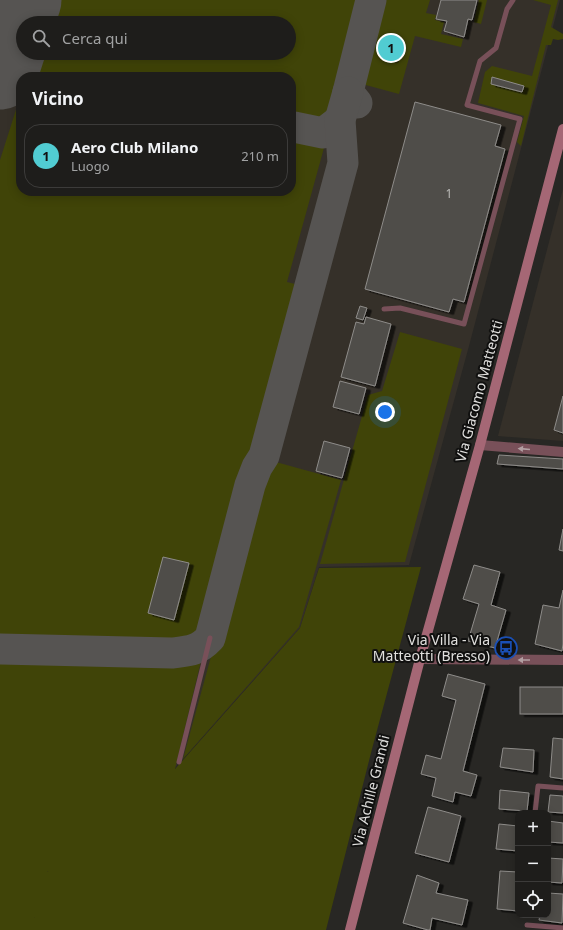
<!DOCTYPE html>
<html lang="it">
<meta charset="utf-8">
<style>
body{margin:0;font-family:"Noto Sans",sans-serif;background:#2b2a28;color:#f1f3f6}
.controls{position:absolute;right:12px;bottom:12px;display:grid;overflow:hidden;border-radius:8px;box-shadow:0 2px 10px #0003}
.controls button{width:36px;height:36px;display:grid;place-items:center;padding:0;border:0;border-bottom:1px solid #3c3b3a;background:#1e1d1b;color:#f1f3f6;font:20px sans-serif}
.you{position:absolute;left:385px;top:412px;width:14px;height:14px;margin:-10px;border:3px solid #fff;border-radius:50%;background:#1a73e8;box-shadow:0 0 0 6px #1a73e833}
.badge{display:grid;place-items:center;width:26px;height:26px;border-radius:50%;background:#51ccd2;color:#111;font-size:13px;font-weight:700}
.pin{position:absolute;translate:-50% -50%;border:2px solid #fff;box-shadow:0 1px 4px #0006}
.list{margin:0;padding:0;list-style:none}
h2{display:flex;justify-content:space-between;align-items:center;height:52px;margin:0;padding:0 16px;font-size:17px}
h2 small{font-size:13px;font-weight:400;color:#a1a2a3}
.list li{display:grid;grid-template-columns:26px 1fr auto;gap:12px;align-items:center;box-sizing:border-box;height:64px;margin:0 8px 8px;padding:0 8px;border:1px solid #3c3b3a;border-radius:16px}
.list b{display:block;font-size:15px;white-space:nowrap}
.list p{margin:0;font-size:13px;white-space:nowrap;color:#a1a2a3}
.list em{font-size:13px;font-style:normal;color:#a1a2a3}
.icon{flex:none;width:22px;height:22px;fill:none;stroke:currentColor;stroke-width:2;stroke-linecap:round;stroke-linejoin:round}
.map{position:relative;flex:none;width:563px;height:930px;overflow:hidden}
.search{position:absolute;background:#1e1d1b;box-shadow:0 2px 10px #0003;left:16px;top:16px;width:280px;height:44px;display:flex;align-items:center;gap:10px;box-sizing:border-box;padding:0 14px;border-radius:22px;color:#a1a2a3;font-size:15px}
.panel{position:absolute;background:#1e1d1b;box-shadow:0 2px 10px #0003;left:16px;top:72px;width:280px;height:124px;border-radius:16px}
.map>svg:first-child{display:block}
</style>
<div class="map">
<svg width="563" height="930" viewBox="0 0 563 930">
<defs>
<filter id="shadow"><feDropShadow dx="4.5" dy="2.5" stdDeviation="0" flood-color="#0009"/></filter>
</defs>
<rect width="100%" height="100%" fill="#282724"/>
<g fill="#353029" fill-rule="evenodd">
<path d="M0,0h560l-91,346 -60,219 -90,2 -19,61 -125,140 -128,104 -16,58h-31zM23,23h266v30h-266zM21,77h270v114h-270z"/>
<polygon points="563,189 563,441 498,436"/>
</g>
<g fill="#404408" fill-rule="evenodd">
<polygon points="51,0 358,0 322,137 327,137 287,282 299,285 253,451 205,635 194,643 140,648 0,644 0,160 21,94 21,191 291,191 291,77 27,77 34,53 289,53 289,23 44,23"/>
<path d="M384,0h46l-4,13 10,2 -1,5 9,2 -3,12 22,5 -2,8 -46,-11 -16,58 -37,-10zM388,35l11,2 -6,24 -11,-3z"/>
<polygon points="479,0 487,0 481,24 474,22"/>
<polygon points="533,0 558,0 551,27 563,34 563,39 558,40 553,39 551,45 546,45 521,146 517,142 524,116 478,103 485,72 492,66 532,76 551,5"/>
<polygon points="400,332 462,349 405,562 320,564 368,395 382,391"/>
<polygon points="265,459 341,480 299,627 183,759"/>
<path d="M421,567l-49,182 -46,181h-326v-275l173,4 28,2 -26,108 125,-141 19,-60zM132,803l-85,69 -13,46 13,-46z"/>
</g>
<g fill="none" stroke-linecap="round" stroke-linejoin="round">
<g stroke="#565452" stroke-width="31">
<polyline points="357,103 348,92 371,0"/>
<polyline points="294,127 323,133 340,120"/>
<path d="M0,649l172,4c17,-2 26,-2 38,-15l40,-153 7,-18 7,-11 79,-293 -3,-43 8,-28"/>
</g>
<polyline stroke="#565452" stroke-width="77" points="0,71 23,0"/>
</g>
<g fill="#4f4d4a" stroke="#8e8c89" filter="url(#shadow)">
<polygon points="441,0 477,0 472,20 468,19 464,37 444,31 447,21 436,19"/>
<polygon points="388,35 399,38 393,60 383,57"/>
<polygon points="492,77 524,86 522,92 491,84"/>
<polygon points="415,102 501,125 495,146 505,149 464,302 453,299 449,312 365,289"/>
<polygon points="360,306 367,308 363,320 356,318"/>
<polygon points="366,317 391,324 375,386 341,377 356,322 364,324"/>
<polygon points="340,381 366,388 359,414 333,407"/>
<polygon points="563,396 563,433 554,430"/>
<polygon points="324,441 350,448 342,478 316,471"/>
<polygon points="499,455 563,459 563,469 497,464"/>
<polygon points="563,529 563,551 559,550"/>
<polygon points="163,557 189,563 174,620 148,613"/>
<polygon points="474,565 500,572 491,605 506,610 495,648 468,641 479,604 463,599"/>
<polygon points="563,590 563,644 562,651 535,644 543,605 559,608"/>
<polygon points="448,674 485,684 463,771 477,775 471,796 455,792 453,802 432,796 436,778 421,774 426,755 441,759 456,700 442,696"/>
<rect x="520" y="687" width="43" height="27"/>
<polygon points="553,738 563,739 563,779 550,777"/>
<polygon points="503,748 534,750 533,772 500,767"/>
<polygon points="500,790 529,793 527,811 499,809"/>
<polygon points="550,795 563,796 563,813 548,812"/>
<polygon points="428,807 461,816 449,862 415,853"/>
<polygon points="548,821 563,823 563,843 548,842"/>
<polygon points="499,824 518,826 518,851 496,849"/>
<polygon points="548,858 563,859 562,883 548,882"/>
<polygon points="500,871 518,872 518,911 497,909"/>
<polygon points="417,875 439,883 436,893 468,900 462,925 432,918 430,930 428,930 403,923"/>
<polygon points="548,893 563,894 562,923 539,920 540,915 548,915"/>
</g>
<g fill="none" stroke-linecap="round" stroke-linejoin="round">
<g stroke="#785059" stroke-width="5">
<polyline points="384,309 400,308 464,324 520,119 467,105 480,61 496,48 507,9 513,0"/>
<polyline points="179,762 210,638"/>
<polyline points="535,813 538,786 563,788"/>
<polyline points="527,925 563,928"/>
</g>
<g stroke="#785059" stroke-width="10">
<polyline points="480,445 563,452"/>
<polyline points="420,659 563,660"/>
</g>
<polyline stroke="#a56775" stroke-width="10" points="350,930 420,659 480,445 563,129"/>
</g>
<defs><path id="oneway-solid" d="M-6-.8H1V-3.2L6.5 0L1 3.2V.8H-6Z"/></defs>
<g fill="#b29fa2">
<use href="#oneway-solid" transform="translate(524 449) rotate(-175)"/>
<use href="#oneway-solid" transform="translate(524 660) rotate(-180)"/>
</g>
<defs>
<g id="bus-ring" transform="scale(1.15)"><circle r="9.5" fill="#10100f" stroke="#1a4fb4" stroke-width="1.5"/><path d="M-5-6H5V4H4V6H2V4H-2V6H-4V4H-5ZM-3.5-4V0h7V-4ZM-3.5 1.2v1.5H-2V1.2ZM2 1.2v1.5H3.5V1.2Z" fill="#1a4fb4"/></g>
</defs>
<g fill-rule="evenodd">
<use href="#bus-ring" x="506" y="648"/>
</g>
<g text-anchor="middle" stroke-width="4" stroke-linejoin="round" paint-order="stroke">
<g font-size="12" fill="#bcbbb9">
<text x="449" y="198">1</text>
</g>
<g font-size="14" fill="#e1e0de" stroke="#10100f">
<text transform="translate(479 391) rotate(-75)" y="5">Via Giacomo Matteotti</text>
<text transform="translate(371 791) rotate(-76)" y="5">Via Achille Grandi</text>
</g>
<g font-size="14" fill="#e1e0de" stroke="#10100f" text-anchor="end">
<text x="490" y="645">Via Villa - Via<tspan x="490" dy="16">Matteotti (Bresso)</tspan></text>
</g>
</g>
</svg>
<div class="controls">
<button>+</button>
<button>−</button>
<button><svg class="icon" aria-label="locate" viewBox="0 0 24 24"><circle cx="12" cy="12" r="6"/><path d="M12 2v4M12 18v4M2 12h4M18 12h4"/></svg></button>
</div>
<div class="you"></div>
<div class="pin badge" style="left:391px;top:48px">1</div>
<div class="search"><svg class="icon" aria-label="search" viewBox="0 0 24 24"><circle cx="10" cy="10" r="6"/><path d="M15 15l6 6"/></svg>Cerca qui</div>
<section class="panel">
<h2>Vicino<small></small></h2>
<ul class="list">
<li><span class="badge">1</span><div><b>Aero Club Milano</b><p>Luogo</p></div><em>210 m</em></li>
</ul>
</section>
</div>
